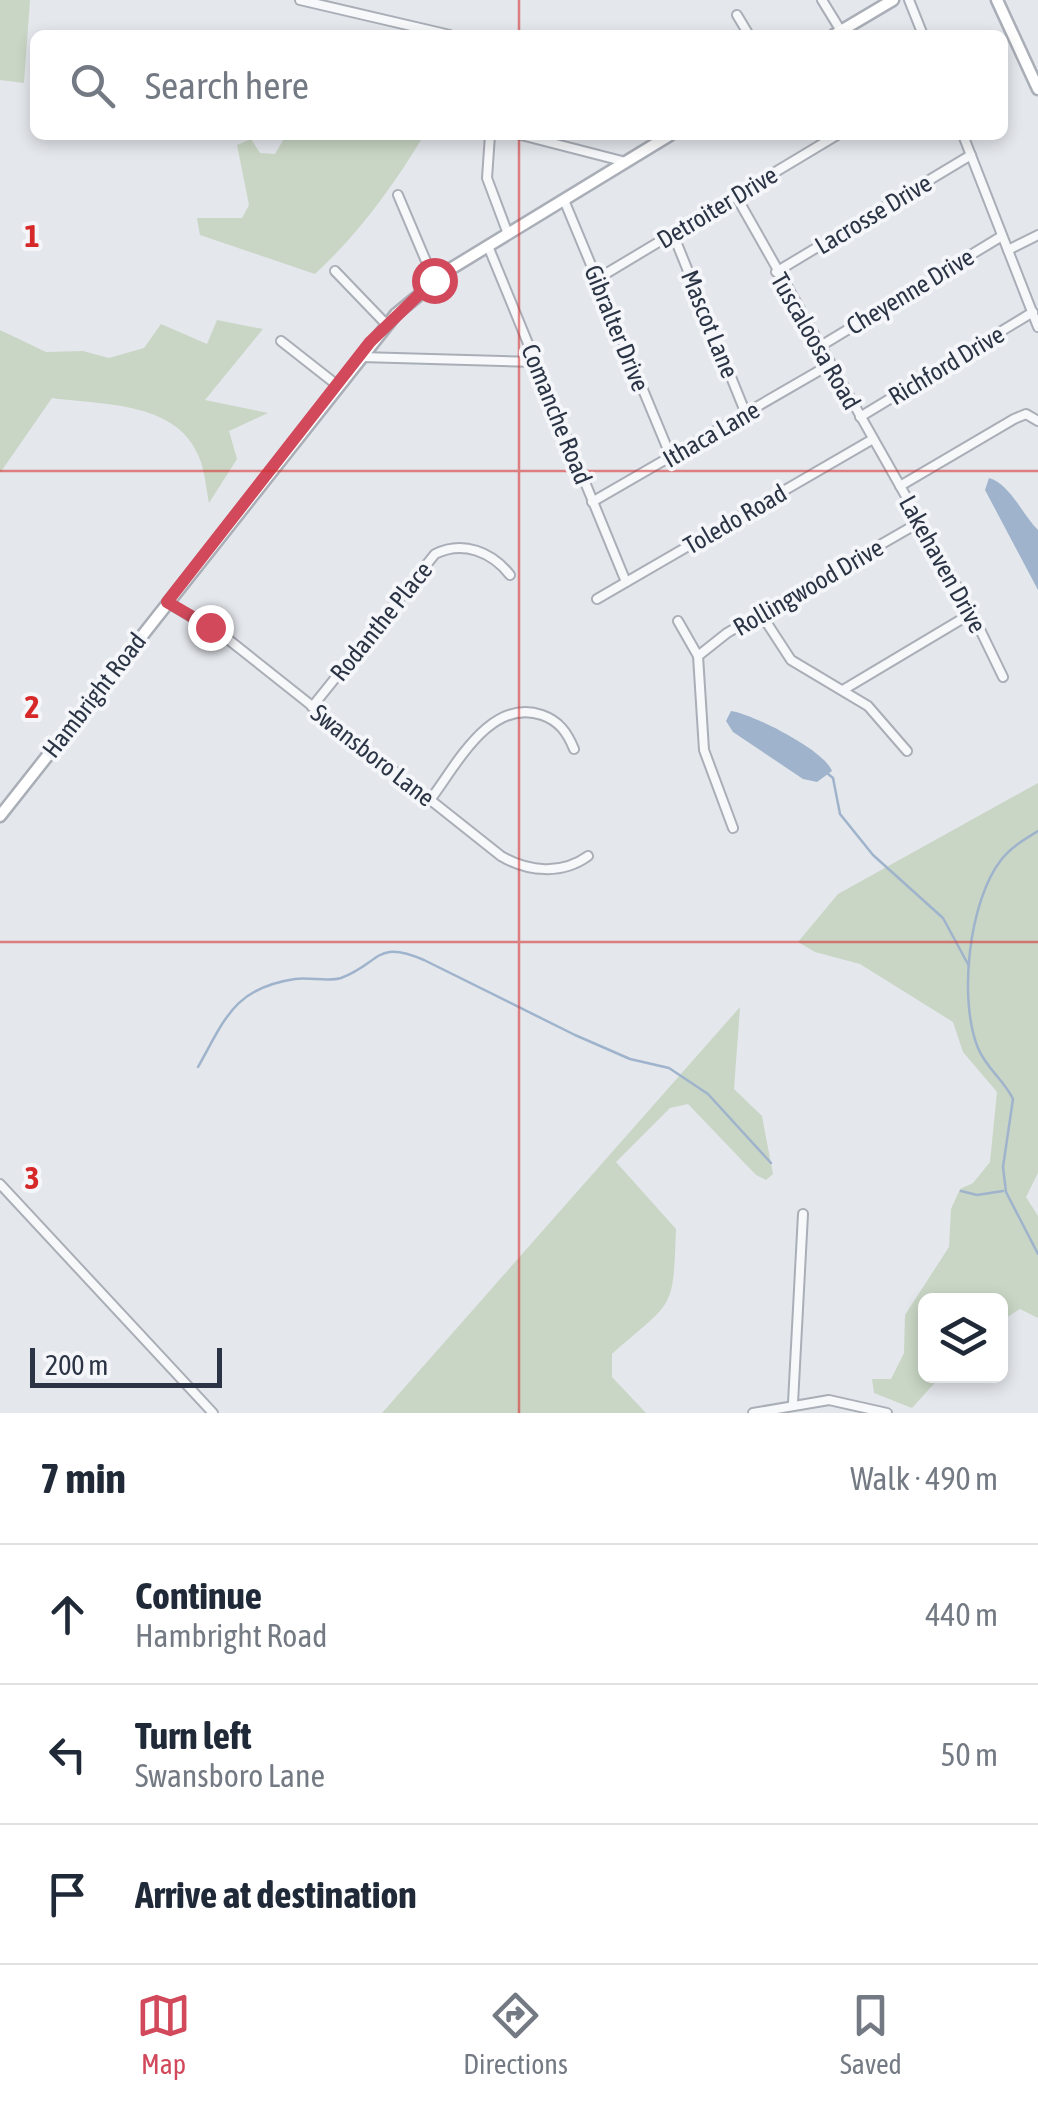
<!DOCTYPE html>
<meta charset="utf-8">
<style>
body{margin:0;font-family:"Asap Condensed",sans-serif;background:#f6f6f7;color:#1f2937}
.controls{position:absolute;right:30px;bottom:30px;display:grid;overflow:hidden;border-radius:15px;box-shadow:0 5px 15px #0003}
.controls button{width:90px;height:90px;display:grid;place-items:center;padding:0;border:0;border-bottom:2px solid #e0e1e3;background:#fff;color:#1f2937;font:50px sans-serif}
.scale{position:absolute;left:30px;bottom:25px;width:192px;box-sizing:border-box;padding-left:10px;border:5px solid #2b3445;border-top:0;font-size:28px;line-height:35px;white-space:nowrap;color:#2b3445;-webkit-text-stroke:8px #f4f6f9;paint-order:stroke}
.stop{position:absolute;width:30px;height:30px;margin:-22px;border:8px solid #d1495b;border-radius:50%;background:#fff}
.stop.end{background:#d1495b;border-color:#fff;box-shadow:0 2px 10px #0008}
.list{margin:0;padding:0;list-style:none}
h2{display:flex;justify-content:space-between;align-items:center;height:130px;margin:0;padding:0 40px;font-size:42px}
h2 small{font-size:32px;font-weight:400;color:#747a83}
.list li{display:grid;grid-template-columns:65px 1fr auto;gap:30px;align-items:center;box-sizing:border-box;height:140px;padding:0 40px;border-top:2px solid #e0e1e3}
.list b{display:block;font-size:38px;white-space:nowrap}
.list p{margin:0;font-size:32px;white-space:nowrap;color:#747a83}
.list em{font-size:32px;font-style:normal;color:#747a83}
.icon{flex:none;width:55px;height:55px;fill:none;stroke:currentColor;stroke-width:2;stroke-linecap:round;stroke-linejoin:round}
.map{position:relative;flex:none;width:1038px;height:1413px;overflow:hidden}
.search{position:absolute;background:#fff;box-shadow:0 5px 15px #0003;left:30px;right:30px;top:30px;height:110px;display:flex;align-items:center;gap:25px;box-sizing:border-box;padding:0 35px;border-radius:15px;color:#747a83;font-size:38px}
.sheet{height:550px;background:#fff}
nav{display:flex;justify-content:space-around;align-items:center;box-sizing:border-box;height:140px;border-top:2px solid #e0e1e3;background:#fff;font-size:28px;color:#747a83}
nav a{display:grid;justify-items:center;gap:5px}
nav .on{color:#d1495b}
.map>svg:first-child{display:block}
</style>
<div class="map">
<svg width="1038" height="1413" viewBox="0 0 1038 1413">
<rect width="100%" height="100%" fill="#e4e7ec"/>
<g fill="#c9d6c5">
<polygon points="0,0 30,0 24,83 0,80"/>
<path d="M286,135h138c-32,53 -64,97 -109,139l-115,-39 -3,-17h45l7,-13 -12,-60 14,-6 9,14 15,1z"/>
<path d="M217,320l46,9 -58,71 63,13 -39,18 8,28 -28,44c-3,-15 -4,-32 -10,-46 -22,-56 -97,-52 -147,-59l-52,75v-143l46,22 37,-1 26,7 35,-10 17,-24 46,20z"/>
<polygon points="1038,783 1038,1173 1026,1197 1038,1216 1038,1318 1020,1309 1001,1321 1000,1300 926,1300 926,1376 941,1376 912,1408 874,1393 872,1379 891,1379 904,1353 905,1315 949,1247 951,1209 960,1189 973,1183 990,1162 997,1092 963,1052 953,1022 860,964 815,952 798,942 838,894"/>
<path d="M740,1007l-6,82 28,27 11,58 -7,6 -10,-5 -68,-71 -18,4 -54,54 60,67c-3,84 -2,70 -64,125v23l34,36h-264z"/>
</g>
<g fill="#9fb4cc">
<path d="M989,478c21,6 33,36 49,52v60l-53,-100z"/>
<path d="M731,711c22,3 94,40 101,60l-15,11 -14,-3 -70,-47 -7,-11z"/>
</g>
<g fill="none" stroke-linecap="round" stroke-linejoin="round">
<g stroke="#9fb4cc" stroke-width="2.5">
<polyline points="827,773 833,778 840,814 873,855 943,918 969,966"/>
<path d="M1038,831c-13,8 -27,16 -37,29 -32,41 -43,139 -23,188 8,20 26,32 35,51l-10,68 3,25 32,62"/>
<path d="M198,1067c27,-48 36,-79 97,-88 14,-2 34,3 46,-1 40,-15 34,-39 83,-18l151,75 55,24 39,9 39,26 63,69"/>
<polyline points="961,1191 977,1195 1003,1191"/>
</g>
<g stroke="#a9aeb7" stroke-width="12">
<g id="minor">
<polyline points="300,0 450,35"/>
<polyline points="822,0 841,31"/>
<polyline points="909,0 923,35"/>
<polyline points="737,15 749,35"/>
<polyline points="490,135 487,178 508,234"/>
<polyline points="521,135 626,162"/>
<polyline points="963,135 1038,327"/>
<polyline points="398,195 434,280"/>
<polyline points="736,196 972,613 1003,677"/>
<polyline points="564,200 671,457"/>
<polyline points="673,234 746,414"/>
<polyline points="488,246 626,582"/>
<polyline points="1008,250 1038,235"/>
<polyline points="335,271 386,324"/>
<polyline points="776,272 971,155"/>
<polyline points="597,279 837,135"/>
<polyline points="281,341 337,385"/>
<polyline points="819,347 1002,236"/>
<polyline points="361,357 536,362"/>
<polyline points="860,417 1033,312"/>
<polyline points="900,486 1014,419 1026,414 1038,421"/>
<polyline points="592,502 829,365"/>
<polyline points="597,599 873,439"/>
<path d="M167,602l62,38 272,216c27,16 61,19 87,0"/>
<polyline points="761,614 791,660 868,706 907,751"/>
<polyline points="678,621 698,656 704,750 733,828"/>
<polyline points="698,656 727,633 920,522"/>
<polyline points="843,690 972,613"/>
<path d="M312,707l123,-153c28,-14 57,-2 75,21"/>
<path d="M430,800c26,-34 60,-103 112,-85 17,6 25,17 32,34"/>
<polyline points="0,1184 213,1413"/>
<polyline points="793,1403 803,1214"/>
<polyline points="753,1413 829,1400 887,1413"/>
</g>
</g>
<g stroke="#a9aeb7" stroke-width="15">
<g id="secondary">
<polyline points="997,0 1038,89"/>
<polyline points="834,35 893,0"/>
<polyline points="0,816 396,314 452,268 670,135"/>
</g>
</g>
<use href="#minor" stroke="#f7f8fa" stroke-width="8"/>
<use href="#secondary" stroke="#fff" stroke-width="10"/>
</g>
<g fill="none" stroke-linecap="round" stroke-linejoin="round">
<polyline stroke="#d1495b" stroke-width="12" points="210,627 167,602 370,342 434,280"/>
</g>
<path fill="none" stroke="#d62828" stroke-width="2.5" stroke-opacity="0.55" d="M519,0v35M519,135v1278M0,471h1038M0,942h1038"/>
<g text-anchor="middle" stroke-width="8" stroke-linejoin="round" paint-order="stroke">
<g font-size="25" fill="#2b3445" stroke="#f4f6f9">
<text transform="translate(717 207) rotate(-31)" y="9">Detroiter Drive</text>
<text transform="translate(873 214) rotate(-31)" y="9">Lacrosse Drive</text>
<text transform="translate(910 291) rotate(-31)" y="9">Cheyenne Drive</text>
<text transform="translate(710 324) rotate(68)" y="9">Mascot Lane</text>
<text transform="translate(617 328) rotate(68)" y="9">Gibralter Drive</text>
<text transform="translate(816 341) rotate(60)" y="9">Tuscaloosa Road</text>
<text transform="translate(946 365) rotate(-31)" y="9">Richford Drive</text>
<text transform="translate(557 414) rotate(68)" y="9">Comanche Road</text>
<text transform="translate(711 434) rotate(-30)" y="9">Ithaca Lane</text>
<text transform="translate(735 519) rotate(-30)" y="9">Toledo Road</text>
<text transform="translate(943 564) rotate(61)" y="9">Lakehaven Drive</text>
<text transform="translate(808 587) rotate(-30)" y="9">Rollingwood Drive</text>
<text transform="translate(381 621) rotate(-51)" y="9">Rodanthe Place</text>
<text transform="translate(94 695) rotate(-52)" y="9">Hambright Road</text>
<text transform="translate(373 755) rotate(38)" y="9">Swansboro Lane</text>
</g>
</g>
<g font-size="32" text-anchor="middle" font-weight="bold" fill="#d62828" stroke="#f4f6f9" stroke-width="8" stroke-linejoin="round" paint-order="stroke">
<text x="32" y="247">1</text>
<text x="32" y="718">2</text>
<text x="32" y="1189">3</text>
</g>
</svg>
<div class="controls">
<button><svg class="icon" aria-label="layers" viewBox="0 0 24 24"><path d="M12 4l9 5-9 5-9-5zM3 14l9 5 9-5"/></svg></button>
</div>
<div class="scale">200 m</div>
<div class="stop" style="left:434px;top:280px"></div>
<div class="stop end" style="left:210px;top:627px"></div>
<div class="search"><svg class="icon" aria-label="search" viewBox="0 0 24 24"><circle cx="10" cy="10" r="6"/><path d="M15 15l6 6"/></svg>Search here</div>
</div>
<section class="sheet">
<h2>7 min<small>Walk · 490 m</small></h2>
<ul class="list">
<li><svg class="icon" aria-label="ahead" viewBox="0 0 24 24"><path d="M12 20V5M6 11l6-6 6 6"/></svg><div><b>Continue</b><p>Hambright Road</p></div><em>440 m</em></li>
<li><svg class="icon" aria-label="left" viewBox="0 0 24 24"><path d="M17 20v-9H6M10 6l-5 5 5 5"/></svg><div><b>Turn left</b><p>Swansboro Lane</p></div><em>50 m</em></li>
<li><svg class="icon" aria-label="arrive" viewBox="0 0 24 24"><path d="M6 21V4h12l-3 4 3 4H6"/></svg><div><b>Arrive at destination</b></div></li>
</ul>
</section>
<nav>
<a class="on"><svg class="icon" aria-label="map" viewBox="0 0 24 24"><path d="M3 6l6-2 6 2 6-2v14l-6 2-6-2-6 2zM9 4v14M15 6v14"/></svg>Map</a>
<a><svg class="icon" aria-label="directions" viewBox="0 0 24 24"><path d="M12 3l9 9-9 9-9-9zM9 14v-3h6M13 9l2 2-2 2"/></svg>Directions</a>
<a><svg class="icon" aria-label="saved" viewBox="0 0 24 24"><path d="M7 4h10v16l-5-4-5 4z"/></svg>Saved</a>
</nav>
